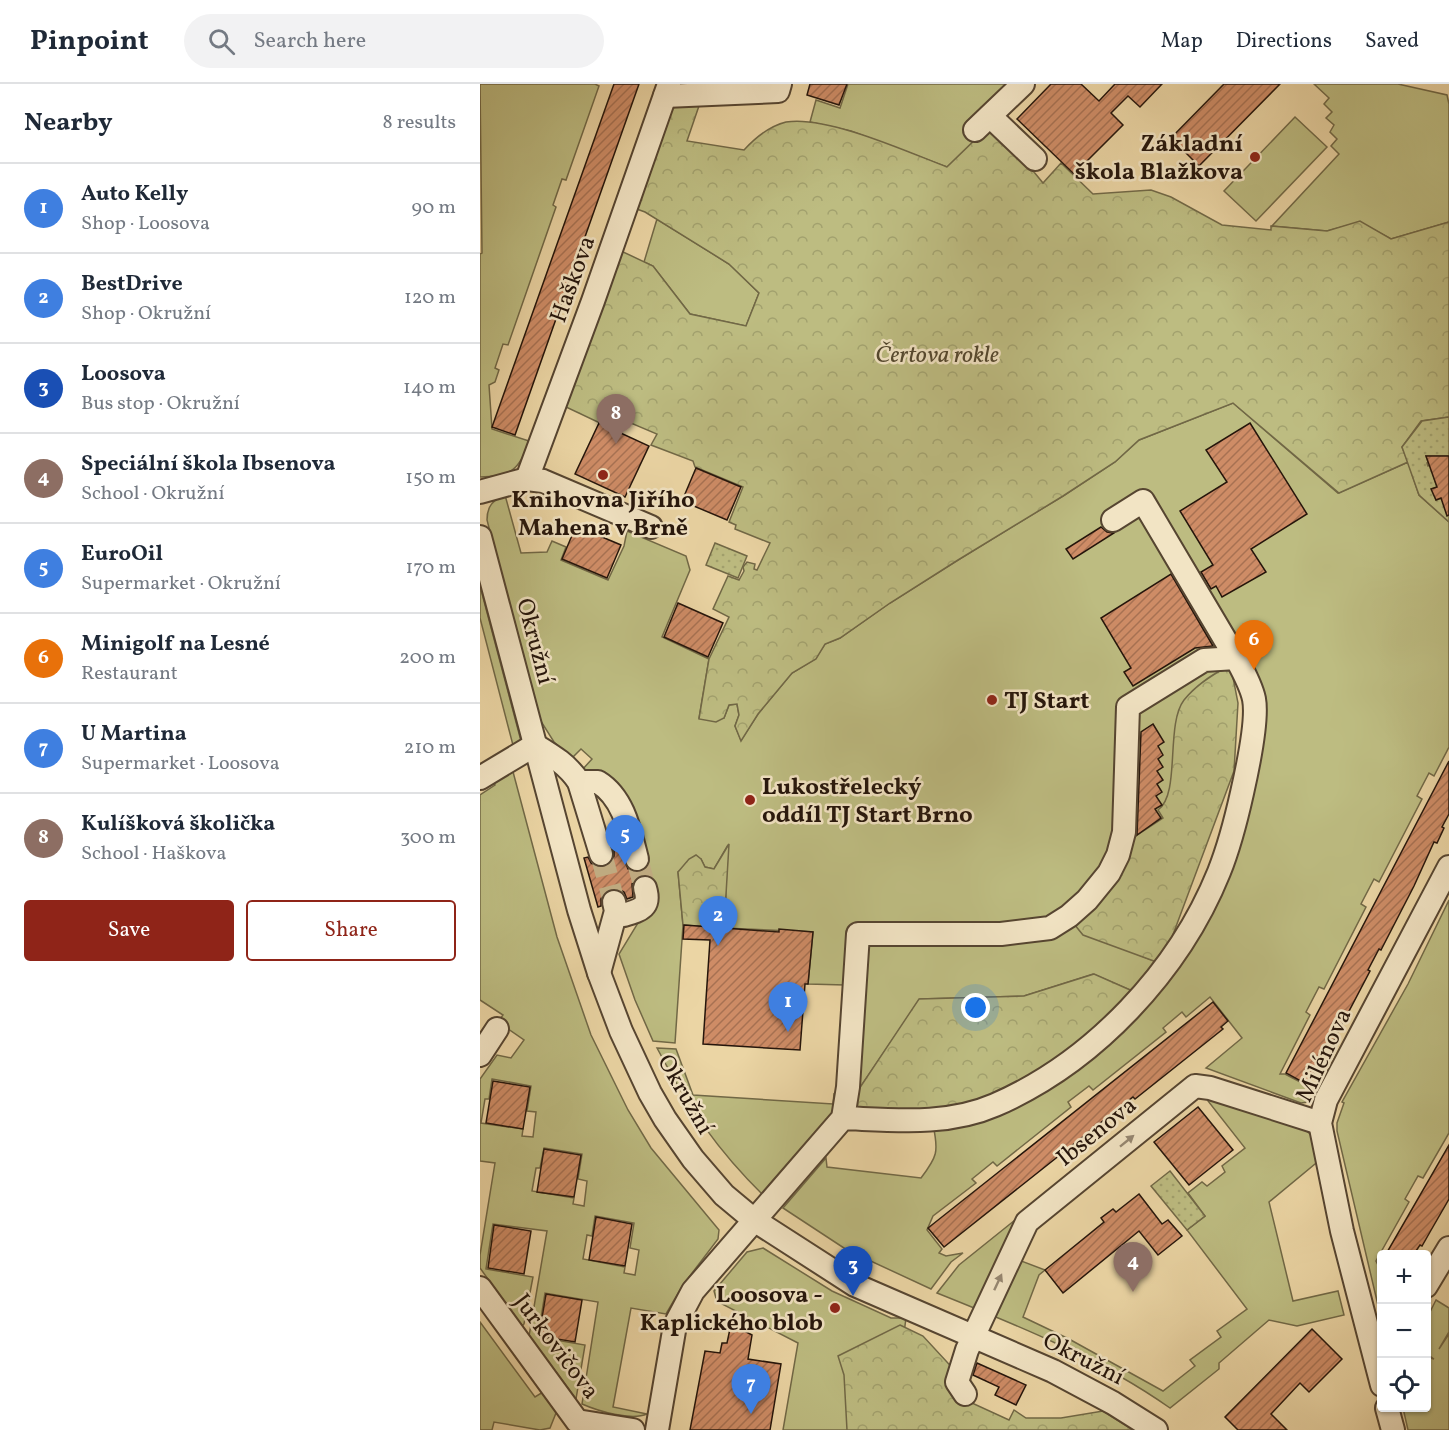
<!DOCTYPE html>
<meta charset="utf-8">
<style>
body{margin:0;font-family:Vollkorn,serif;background:#f2f2f3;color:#1f2937}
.controls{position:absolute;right:18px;bottom:18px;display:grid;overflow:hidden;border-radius:6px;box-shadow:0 2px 4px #0004}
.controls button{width:54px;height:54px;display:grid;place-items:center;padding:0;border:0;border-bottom:2px solid #e0e1e3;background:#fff;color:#1f2937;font:30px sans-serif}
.you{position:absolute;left:496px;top:924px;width:21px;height:21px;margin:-15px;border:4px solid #fff;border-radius:50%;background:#1a73e8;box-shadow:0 0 0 9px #1a73e833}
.badge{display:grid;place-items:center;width:39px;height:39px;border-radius:50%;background:#8f2418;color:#fff;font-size:20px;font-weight:700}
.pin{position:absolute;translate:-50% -50px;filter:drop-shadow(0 2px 3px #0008)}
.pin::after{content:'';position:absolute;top:32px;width:21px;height:18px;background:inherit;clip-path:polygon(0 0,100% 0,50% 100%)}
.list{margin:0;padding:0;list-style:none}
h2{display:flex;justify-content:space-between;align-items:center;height:78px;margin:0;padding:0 24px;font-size:26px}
h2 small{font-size:20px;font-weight:400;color:#747a83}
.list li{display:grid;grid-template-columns:39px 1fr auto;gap:18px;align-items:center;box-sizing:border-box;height:90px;padding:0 24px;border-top:2px solid #e0e1e3}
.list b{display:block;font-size:22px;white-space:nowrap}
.list p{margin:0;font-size:20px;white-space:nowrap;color:#747a83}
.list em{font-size:20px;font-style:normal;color:#747a83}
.actions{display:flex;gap:12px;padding:18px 24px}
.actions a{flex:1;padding:14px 0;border:2px solid #8f2418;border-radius:6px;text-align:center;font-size:21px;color:#8f2418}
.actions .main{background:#8f2418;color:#fff}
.icon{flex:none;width:33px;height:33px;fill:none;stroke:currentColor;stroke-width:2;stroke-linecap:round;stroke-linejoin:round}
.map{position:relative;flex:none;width:969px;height:1346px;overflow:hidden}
header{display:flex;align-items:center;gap:36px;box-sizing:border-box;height:84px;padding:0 30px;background:#fff;border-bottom:2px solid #e0e1e3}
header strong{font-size:28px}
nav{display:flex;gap:33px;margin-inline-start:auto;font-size:21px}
.search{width:420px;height:54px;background:#f2f2f3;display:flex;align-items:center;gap:15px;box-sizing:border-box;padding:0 21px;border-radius:33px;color:#747a83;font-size:22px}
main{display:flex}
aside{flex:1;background:#fff}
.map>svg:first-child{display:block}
</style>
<header>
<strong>Pinpoint</strong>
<div class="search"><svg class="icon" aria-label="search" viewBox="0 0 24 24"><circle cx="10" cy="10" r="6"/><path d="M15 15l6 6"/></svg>Search here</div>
<nav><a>Map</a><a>Directions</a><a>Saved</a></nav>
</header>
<main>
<aside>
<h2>Nearby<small>8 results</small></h2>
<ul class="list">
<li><span class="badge" style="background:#3f7fe0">1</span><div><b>Auto Kelly</b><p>Shop · Loosova</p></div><em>90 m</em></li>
<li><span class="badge" style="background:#3f7fe0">2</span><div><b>BestDrive</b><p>Shop · Okružní</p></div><em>120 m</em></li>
<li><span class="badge" style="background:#1a4fb4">3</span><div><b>Loosova</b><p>Bus stop · Okružní</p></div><em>140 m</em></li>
<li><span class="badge" style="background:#8d6e63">4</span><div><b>Speciální škola Ibsenova</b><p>School · Okružní</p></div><em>150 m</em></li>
<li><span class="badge" style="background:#3f7fe0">5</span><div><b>EuroOil</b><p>Supermarket · Okružní</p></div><em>170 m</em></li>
<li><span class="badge" style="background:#e8710a">6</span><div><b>Minigolf na Lesné</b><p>Restaurant</p></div><em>200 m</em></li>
<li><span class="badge" style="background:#3f7fe0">7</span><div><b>U Martina</b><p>Supermarket · Loosova</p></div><em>210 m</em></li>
<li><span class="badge" style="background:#8d6e63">8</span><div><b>Kulíšková školička</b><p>School · Haškova</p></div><em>300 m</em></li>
</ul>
<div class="actions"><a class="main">Save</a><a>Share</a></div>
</aside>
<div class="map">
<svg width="969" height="1346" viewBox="0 0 969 1346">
<defs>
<pattern id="forest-crowns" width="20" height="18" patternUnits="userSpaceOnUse" patternTransform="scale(1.5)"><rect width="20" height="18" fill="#bdbc81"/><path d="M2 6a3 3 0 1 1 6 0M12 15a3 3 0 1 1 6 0" fill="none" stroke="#a2a16e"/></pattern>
<pattern id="park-dots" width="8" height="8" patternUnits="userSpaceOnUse" patternTransform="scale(1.5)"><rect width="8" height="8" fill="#bdbc81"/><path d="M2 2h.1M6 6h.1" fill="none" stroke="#a2a16e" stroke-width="1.8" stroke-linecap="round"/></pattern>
<pattern id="building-hatch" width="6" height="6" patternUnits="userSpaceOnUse" patternTransform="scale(1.5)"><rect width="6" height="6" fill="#ce8c66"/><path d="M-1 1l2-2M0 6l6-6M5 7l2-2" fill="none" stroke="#a77152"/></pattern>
</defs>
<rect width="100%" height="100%" fill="#ebd5a4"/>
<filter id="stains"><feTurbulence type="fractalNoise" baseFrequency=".00333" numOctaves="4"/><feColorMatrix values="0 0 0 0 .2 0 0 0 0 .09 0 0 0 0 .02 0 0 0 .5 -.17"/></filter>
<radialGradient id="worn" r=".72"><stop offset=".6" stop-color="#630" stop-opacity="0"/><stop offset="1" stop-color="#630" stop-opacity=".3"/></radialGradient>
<g fill="#bdbc81" stroke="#716846" stroke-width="1.5" fill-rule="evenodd">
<path d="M0,0h115l4,2 -33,94 -4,-1 -9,26 3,2 -48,138 -5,-1 -8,24 4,2 -4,12 -6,3 3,44 37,12c-9,29 -19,36 -49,36v-223l2,-1z"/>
<polygon points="368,0 535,0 500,51 467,83 371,47 330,38 336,16 360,24"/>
<polygon points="834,0 918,0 967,11 969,20 969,138 911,155 880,138 847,147 792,142 859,70 851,62 857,55 850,48 854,41 846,34 852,28 844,20 849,14"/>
<polygon points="815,33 847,63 776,137 744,107"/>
<polygon points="177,135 249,180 279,209 266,242 210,230 173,182 164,178"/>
<path d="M753,319l105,90 70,-31 11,33 30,27v225l-15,29 -5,-3 -12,23 5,3 -43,83 -5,-3 -13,25 5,3 -42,82 -5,-2 -13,25 4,3 -30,59h5l23,12v16l-7,1 -95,-35 36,-30 -32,-41 -24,20 -4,-5 -19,16 3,4 -73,58 -4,-4 -21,16 3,5 -74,59 -4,-4 -21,17 4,4 -43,33 -6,14 15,19 -3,4 7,3 17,-3 -12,9 -20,27 -84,-39 -64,-42 43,-50 1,9 94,11c16,-21 18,-26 12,-53l230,-145 89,-202 -11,-122 -94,214 -44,71 59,23 -25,29 -44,-19 -69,22 -104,3 -65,96 -10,-110 -37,-1 5,-52 -89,-4 4,-83 -14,24 -9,-2 -4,-8 -23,13 5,53 -8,118 -22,-2 -18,-41 -16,-46 33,-54 -25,-89 -45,-41 10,-11 -11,-10 -10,10 -17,-17 -17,-27 -50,-195c0,-14 6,-20 18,-25l16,58 26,-1 5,-11 14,6 -5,13 47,20 16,-34 3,-15 59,25 4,14 -28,67 47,22 -10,59h25l5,-13 8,-1 2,11 -4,11 6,14 17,-26 34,-41 23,-14 10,-15 15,-6 50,-35 68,-43 105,-64 52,-34 24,-22z"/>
<polygon points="0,502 41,657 35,669 0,534"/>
<path d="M32,684l45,169 34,98 37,75 23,38 68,82 -1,9 -35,46 -17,29 -35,-6 -18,99 34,7c-16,7 -49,-3 -65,-10l16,-102 -53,-9 -7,44 47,8 -9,54 -47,-63 18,-105 -54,-7 -7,45 47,8 -9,47 -2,2 -42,-58v-13l15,-92 -15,-2v-82l17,-24 14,3 13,-18 -26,-18 5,-7 -23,-15v-205l15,-10 -4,-10zM12,995l39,7 -4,25 9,1 -3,25 -11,-1 1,-7 -42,-6 4,-24h4zM64,1064l38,6 -4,25 9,2 -3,25 -11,-2 1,-6 -42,-7 4,-23h4zM115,1132l39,7 -4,25 9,2 -4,25 -11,-2 1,-6 -42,-8 4,-24 5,1z"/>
<polygon points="969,816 969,1049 943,1094 938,1092 925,1115 929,1118 896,1177 899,1183 901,1181 901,1234 857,1047 857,1039 864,1019 862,1018 928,900"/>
<path d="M177,964l19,1 17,46 140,9 1,-10 5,1 -2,16 -73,85c-47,-46 -76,-89 -107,-148z"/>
<path d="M726,1009c21,8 89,27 103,40 7,7 9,16 12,26l-52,43 24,99 45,-10 6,24 -47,11 -28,-6 -50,43v6l-49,39c-71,-50 -153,-83 -233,-115l22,-28 61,-49 -17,38 42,16 -6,5 -16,42 46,22 94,52 32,-25 -5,-6 31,-23 -4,-6 30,-22 -60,-79 18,-14 -17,-23 14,-11 5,4 18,-14 -3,-6 23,-18 -37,-47z"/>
<polygon points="283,1164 352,1207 411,1234 426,1234 411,1346 303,1346 318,1259 242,1220 236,1214 234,1207 267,1168"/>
<polygon points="956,1216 969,1224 969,1248 959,1265 969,1250 969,1346 928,1346 923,1324 946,1324 947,1273 954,1275 947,1270 947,1234"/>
<polygon points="0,1238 55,1313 63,1308 72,1319 76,1329 70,1344 60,1346 14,1338 12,1346 0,1346"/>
</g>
<g fill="url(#forest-crowns)" stroke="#716846" stroke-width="1.5">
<path d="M221,16l-14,41 57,9c11,-12 26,-24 42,-28 40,-7 122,30 161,45l33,-32 10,-4 48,37 -4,4 9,11 18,-20 32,31 58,-4 20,7 51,28 49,5v-4l56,5 33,-10 31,18 58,-17v195l-28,4 -19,26 6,15 -69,31 -106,-90 -94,37 -24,22 -52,34 -105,64 -68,43 -50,35 -15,6 -9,15 -24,14 -34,41 -17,27 -6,-15 4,-11 -2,-11 -8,1 -5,13 -8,4 -17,-3 10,-60 20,-42 -16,-8 15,-33 11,4 5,-9 -1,-4 4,-5 8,2 -1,5 3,1 13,-27 -35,-14 1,-4 -7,-3 14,-35 -48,-20 -2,-6 -42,-16 6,-11 -26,-11 -6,3 -4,7 -55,-26 -1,-5 54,-152 34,16 37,48 56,12 13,-33 -30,-29 -84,-52 -11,-4 36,-101z"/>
<path d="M747,583h4l7,36 -4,68 -72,193 -79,-29 -13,-16 57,-74 10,-10 26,-17 -5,-8c23,-16 7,-85 26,-110 12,-15 26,-24 43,-33z"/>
<polygon points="249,760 244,844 203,841 198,788 209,775 216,771 221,775 225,783 234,785"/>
<polygon points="614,890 657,909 571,985 489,1024 383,1028 375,1023 375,1011 439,915 544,912"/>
<polygon points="420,1241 443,1252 479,1291 481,1314 529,1336 534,1326 546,1334 581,1334 623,1327 653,1346 367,1346 364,1291 358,1272"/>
</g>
<g fill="url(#park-dots)" stroke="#716846" stroke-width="1.5">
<polygon points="969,333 969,372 946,372 948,378 947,379 948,382 950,381 957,403 952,405 956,416 961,414 969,424 969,438 939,411 922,363 942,337"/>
<polygon points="235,459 267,472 258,494 226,481"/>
<polygon points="690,1087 725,1132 707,1146 671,1102"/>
</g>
<g fill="url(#building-hatch)" stroke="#25150b" stroke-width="1.5">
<polygon points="134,0 159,0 35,351 12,343"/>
<polygon points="330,0 367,0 359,21 327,11"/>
<polygon points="571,0 601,0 619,17 635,0 682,0 660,23 648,12 631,29 643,41 594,90 537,35"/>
<polygon points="744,0 800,0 719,82 691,54"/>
<polygon points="119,339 169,362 145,413 95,390"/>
<polygon points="770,339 827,430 771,465 786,488 742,513 736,502 731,505 721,488 733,481 700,427 747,398 726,366"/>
<polygon points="946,372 969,372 969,431 967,432 961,414 956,416 951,405 957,403"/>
<polygon points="216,384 261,403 247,436 202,417"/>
<polygon points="96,442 141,461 127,494 82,475"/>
<polygon points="621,443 627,448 634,449 593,475 586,465"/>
<polygon points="691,490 733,562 715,564 653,602 644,588 651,584 621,534"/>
<polygon points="198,519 243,539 228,573 184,553"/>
<polygon points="673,640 684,658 678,662 683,671 678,675 683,683 677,687 683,696 677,700 682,708 676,712 682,721 675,725 681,734 657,751 661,648"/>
<polygon points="969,677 969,730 962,743 964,744 957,759 954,758 934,802 901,866 899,865 888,886 890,887 845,973 843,972 828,1001 806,989"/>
<polygon points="140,764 148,785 154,788 164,786 166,791 156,794 152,800 153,813 147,815 144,808 139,805 131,805 124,808 121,815 121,822 118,823 104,774 108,773 111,779 117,783 124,783 131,779 134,772 134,766"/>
<polygon points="204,841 299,848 299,845 333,848 328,900 325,900 320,966 223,960 230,856 203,855"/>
<polygon points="733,918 748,937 741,943 743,945 655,1015 653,1013 464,1163 448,1144"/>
<polygon points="13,997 50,1003 43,1045 6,1039"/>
<polygon points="718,1023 753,1066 709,1101 674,1058"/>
<polygon points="969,1061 969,1115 950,1148 942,1162 940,1161 934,1170 906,1170"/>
<polygon points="64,1065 101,1071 94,1113 57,1108"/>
<polygon points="659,1110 682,1140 688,1136 702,1152 678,1171 659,1147 583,1209 565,1186 624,1138 621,1134 633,1125 636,1128"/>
<polygon points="116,1133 152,1140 145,1182 109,1176"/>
<polygon points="14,1141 51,1147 44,1190 8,1184"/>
<polygon points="66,1210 102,1216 95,1258 59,1252"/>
<polygon points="251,1240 272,1251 268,1275 301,1280 290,1346 210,1346 225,1267 240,1269 242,1259 247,1259"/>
<polygon points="832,1245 862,1275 829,1308 820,1299 791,1330 807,1346 758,1346 745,1333"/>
<polygon points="497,1279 546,1301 536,1321 515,1311 519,1303 493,1291"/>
</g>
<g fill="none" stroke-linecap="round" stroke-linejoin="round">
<g stroke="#c3af85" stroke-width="22" stroke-dasharray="22 11" stroke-linecap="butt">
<polyline points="121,770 134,818"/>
<polyline points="157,775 165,804"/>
</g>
<g stroke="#564531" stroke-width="26">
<g id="minor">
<polyline points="185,12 298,7 300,0"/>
<polyline points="510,32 555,75"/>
<polyline points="495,46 543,0"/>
<polyline points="47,395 113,217 189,0"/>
<polyline points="0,408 47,395 63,397 171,443"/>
<polyline points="633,436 663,417 756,574"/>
<polyline points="0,453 99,826 119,889 141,947 170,1009 185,1035 213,1075 244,1111 274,1136 375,1201 573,1287 633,1319 676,1346"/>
<path d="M55,661c18,11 33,20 44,37l22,72"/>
<polyline points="0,694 55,661"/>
<path d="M99,698h19c26,16 32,50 39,77"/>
<path d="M136,827l8,4c17,-5 27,-8 21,-27"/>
<polyline points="119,889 136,827 134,818"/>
<polyline points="0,971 17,945"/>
<polyline points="946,1202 969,1164"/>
<polyline points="0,1204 97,1337 153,1346"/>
<polyline points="902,1301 862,1147 840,1039 846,1016 969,783"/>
<polyline points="485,1310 477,1298 487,1266 547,1138 715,1002 730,1004 840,1039"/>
<polyline points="907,1324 913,1346"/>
<path d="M177,1346l18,-105 18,-34 150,-173 5,-31 10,-153h143l49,-6 19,-12 18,-16 22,-27 9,-18 6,-23 4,-125 76,-47 32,-2c7,13 15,27 18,41 4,21 -7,72 -12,94 -6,27 -13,54 -23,79 -40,99 -125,190 -224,233 -48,21 -101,15 -152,13"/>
</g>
</g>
<use href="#minor" stroke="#f2e4c4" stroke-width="22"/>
</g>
<defs><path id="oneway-solid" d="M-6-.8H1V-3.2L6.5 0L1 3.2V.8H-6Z" transform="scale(1.5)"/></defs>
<g fill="#968771">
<use href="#oneway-solid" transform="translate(647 1057) rotate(-39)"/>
<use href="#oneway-solid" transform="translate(518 1198) rotate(-65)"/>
</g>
<g fill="#8f2418" stroke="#f2e4c4" stroke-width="2">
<circle cx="775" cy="73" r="6"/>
<circle cx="123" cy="391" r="6"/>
<circle cx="512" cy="616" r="6"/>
<circle cx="270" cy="716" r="6"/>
<circle cx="355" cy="1224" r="6"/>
</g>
<g text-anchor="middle" stroke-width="5" stroke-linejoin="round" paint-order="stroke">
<g font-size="24" font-weight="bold" fill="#25150b" stroke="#f2e4c4" text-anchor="end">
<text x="763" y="67">Základní<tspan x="763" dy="28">škola Blažkova</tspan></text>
<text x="123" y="423" text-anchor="middle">Knihovna Jiřího<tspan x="123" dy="28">Mahena v Brně</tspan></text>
<text x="524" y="624" text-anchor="start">TJ Start</text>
<text x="282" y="710" text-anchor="start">Lukostřelecký<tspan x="282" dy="28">oddíl TJ Start Brno</tspan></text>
<text x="343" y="1218">Loosova -<tspan x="343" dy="28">Kaplického blob</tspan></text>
</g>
<g font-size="24" fill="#25150b" stroke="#f2e4c4">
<text transform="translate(92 195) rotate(-70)" y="8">Haškova</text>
<text transform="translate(56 557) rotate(75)" y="8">Okružní</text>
<text transform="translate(843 971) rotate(-65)" y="8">Milénova</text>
<text transform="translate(206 1010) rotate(60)" y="8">Okružní</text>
<text transform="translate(616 1047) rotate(-39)" y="8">Ibsenova</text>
<text transform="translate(77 1262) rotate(53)" y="8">Jurkovičova</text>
<text transform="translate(604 1274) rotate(27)" y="8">Okružní</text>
</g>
<g font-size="24" font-style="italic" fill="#53472e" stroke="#f2e4c4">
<text x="457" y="278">Čertova rokle</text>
</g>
</g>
<rect width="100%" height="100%" filter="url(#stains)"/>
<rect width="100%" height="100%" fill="url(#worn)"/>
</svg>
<div class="controls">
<button>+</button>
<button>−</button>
<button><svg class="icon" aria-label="locate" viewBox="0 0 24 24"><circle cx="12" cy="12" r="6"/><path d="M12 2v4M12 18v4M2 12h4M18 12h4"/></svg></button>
</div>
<div class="you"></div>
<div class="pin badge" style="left:308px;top:948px;background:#3f7fe0">1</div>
<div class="pin badge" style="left:238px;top:862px;background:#3f7fe0">2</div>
<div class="pin badge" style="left:373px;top:1212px;background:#1a4fb4">3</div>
<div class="pin badge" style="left:653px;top:1208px;background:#8d6e63">4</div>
<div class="pin badge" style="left:145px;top:781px;background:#3f7fe0">5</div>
<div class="pin badge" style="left:774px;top:586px;background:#e8710a">6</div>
<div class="pin badge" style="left:271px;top:1330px;background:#3f7fe0">7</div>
<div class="pin badge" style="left:136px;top:360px;background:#8d6e63">8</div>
</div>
</main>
